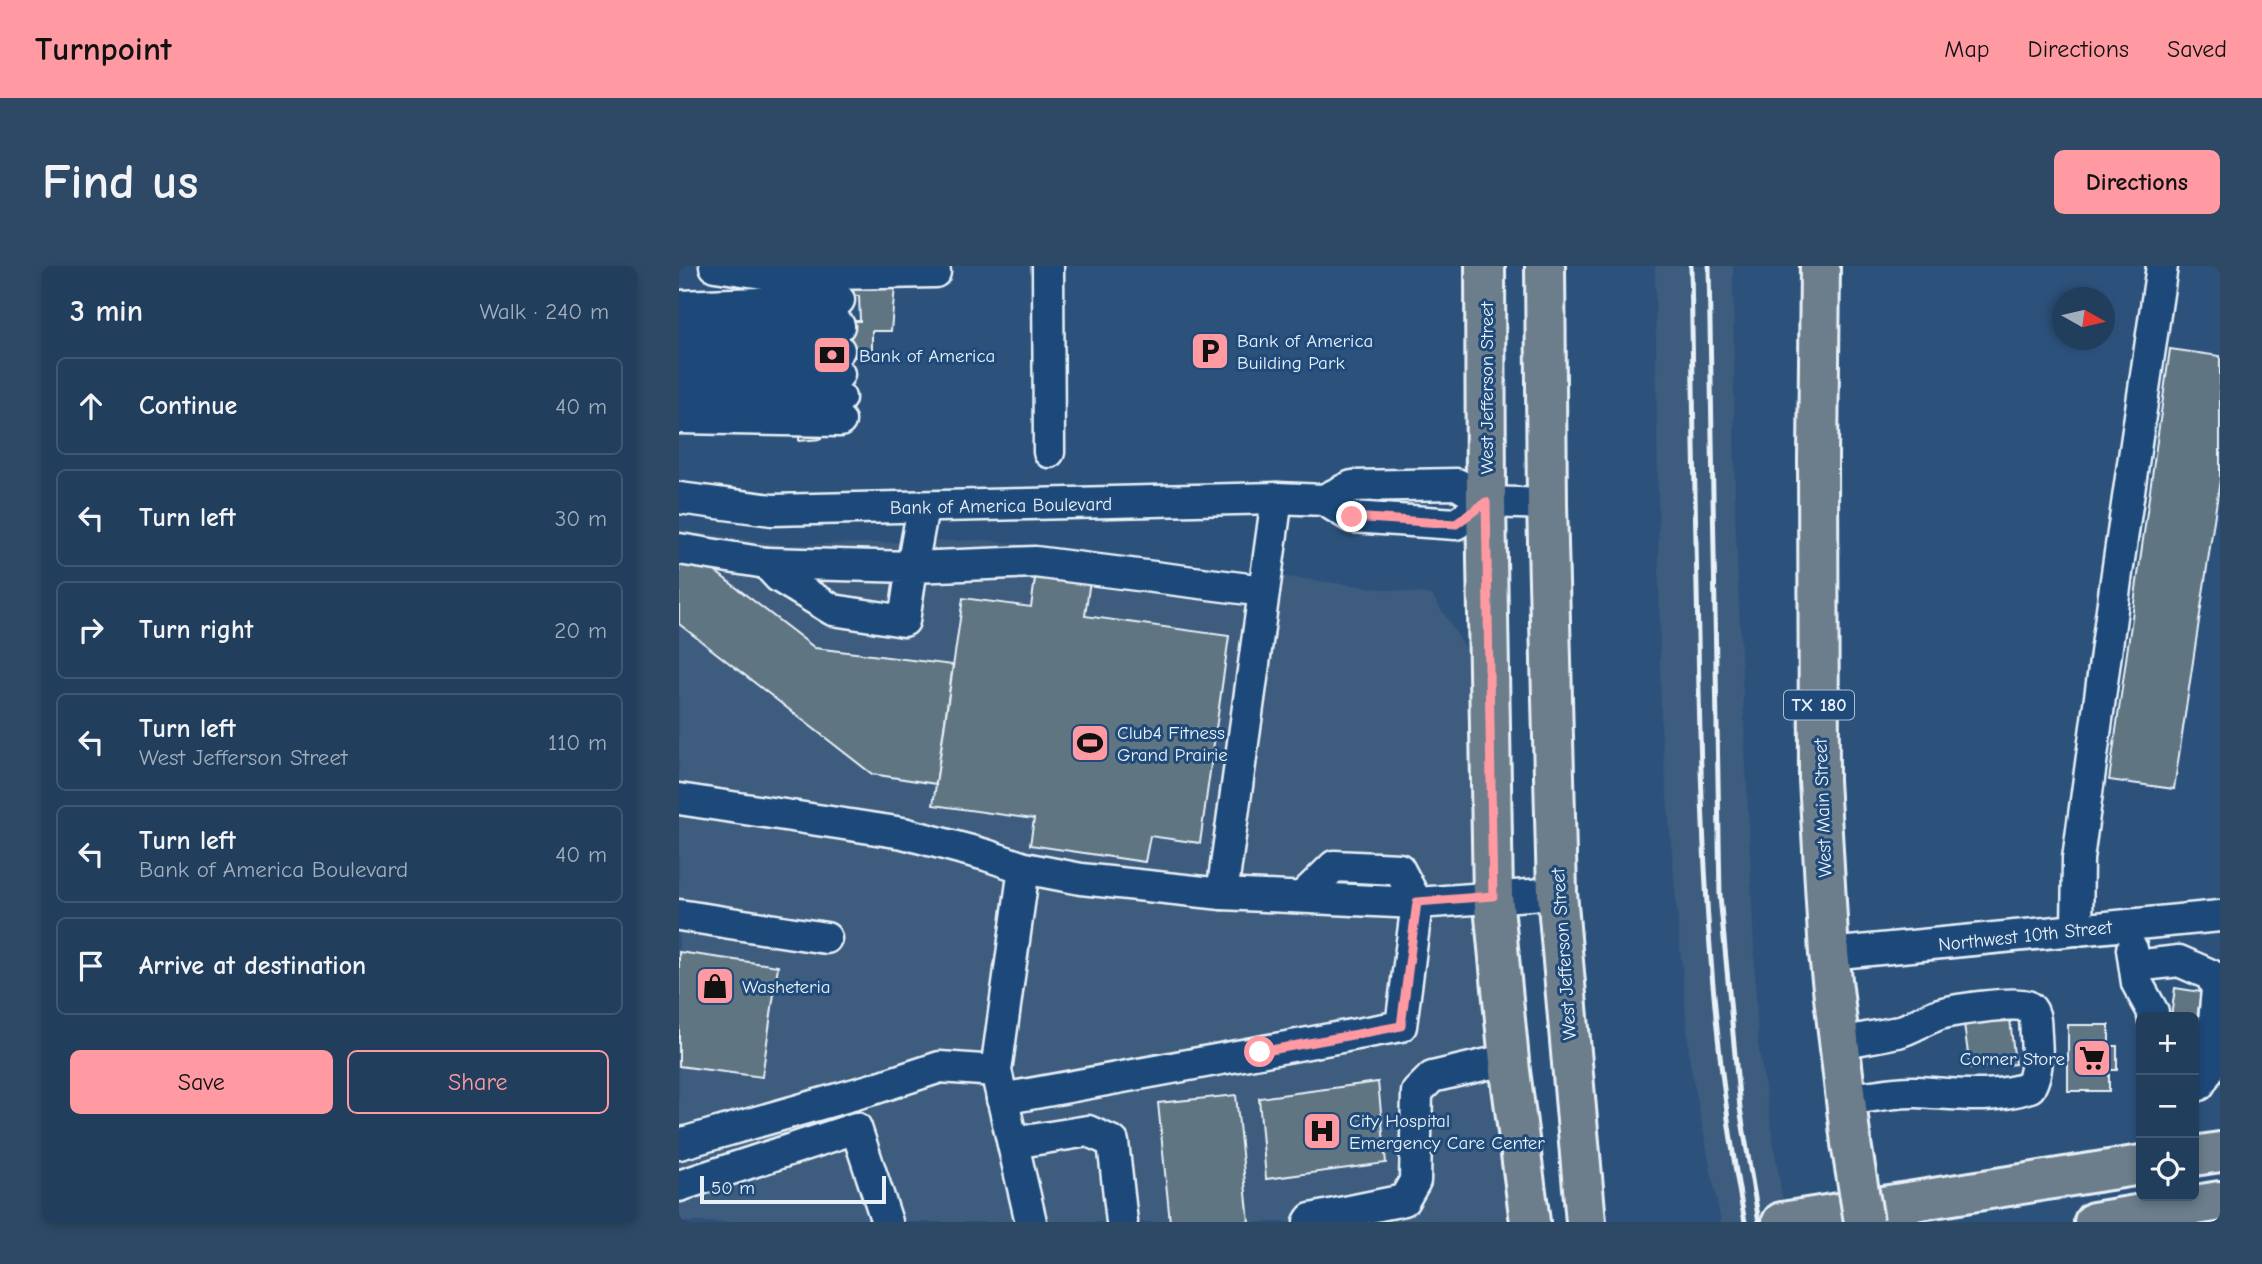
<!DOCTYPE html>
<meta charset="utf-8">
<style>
body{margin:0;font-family:"Comic Neue",sans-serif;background:#2d4966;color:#f1f3f6}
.controls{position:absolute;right:21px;bottom:21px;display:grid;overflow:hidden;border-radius:10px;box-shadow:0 4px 10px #0003}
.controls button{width:63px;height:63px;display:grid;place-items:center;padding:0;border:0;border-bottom:2px solid #3e5772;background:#213e5d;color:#f1f3f6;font:35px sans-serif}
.compass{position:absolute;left:1373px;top:21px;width:63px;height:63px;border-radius:50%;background:#213e5d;box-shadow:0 4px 10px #0003;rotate:98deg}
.scale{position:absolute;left:21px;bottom:18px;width:186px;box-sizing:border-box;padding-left:7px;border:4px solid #e8f1f8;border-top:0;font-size:19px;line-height:24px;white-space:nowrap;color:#e8f1f8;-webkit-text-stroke:5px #1f4a7a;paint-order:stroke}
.stop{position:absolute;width:21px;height:21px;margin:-16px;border:5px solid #ff9aa2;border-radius:50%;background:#fff}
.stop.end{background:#ff9aa2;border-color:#fff;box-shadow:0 2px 7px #0008}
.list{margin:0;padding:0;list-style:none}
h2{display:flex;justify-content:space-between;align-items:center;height:91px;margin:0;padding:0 28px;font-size:30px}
h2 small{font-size:23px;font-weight:400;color:#a2aebc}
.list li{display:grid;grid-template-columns:46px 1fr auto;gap:21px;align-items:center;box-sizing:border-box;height:98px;margin:0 14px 14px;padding:0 14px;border:2px solid #3e5772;border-radius:10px}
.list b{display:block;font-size:26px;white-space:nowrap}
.list p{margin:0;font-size:23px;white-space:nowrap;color:#a2aebc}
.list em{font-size:23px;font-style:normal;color:#a2aebc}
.actions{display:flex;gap:14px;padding:21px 28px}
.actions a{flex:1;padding:16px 0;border:2px solid #ff9aa2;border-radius:10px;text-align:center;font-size:24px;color:#ff9aa2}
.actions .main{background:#ff9aa2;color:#111}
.icon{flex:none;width:38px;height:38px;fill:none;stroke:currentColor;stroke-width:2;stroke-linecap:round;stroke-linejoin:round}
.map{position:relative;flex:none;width:1541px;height:956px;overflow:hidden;border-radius:10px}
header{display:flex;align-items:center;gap:42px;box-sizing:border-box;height:98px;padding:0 35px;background:#ff9aa2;color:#111}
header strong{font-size:33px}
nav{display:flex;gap:38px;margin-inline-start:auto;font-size:24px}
.intro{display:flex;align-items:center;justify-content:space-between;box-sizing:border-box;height:168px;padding:0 42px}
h1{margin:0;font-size:49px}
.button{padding:18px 32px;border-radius:10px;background:#ff9aa2;color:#111;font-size:24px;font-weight:700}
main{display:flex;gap:42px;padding:0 42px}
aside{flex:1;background:#213e5d;border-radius:10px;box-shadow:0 4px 10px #0003}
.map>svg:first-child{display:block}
</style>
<header>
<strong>Turnpoint</strong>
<nav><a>Map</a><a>Directions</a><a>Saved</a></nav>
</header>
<div class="intro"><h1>Find us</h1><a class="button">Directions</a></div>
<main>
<aside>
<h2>3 min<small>Walk · 240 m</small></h2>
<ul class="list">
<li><svg class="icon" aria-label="ahead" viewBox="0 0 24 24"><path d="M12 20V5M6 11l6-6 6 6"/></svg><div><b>Continue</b></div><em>40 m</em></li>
<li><svg class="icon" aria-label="left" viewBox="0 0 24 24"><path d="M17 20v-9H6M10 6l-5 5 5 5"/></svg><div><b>Turn left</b></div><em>30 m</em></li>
<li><svg class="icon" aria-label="right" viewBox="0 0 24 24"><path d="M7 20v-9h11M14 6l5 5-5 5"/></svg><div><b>Turn right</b></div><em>20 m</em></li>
<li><svg class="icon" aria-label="left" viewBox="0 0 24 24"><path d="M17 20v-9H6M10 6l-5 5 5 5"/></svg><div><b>Turn left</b><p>West Jefferson Street</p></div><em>110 m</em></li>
<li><svg class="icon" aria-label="left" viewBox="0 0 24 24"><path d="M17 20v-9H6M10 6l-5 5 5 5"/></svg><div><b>Turn left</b><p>Bank of America Boulevard</p></div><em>40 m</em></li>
<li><svg class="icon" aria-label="arrive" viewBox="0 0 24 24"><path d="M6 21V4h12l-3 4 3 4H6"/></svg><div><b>Arrive at destination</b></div></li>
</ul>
<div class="actions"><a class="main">Save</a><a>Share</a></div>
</aside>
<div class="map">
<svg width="1541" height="956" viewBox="0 0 1541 956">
<rect width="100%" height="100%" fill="#2c527c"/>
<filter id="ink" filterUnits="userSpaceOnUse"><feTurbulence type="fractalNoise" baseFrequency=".0143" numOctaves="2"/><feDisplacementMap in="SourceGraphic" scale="14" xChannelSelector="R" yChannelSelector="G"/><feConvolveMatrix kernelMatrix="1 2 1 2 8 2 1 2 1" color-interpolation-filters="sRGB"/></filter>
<g filter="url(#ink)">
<g fill="#3c5c7e">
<polygon points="976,0 1054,0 1056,247 1079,777 1107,956 1042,956 1011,797 982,460"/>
<polygon points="0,264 108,279 307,274 753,329 787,383 830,950 826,956 0,956"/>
</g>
<g fill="#607482" stroke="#e8f1f8" stroke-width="2">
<polygon points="149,0 216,20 212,65 193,65 193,87 181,91 141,91 142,173 120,175 120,22 141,55 181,55 180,30 154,29"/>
<polygon points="1491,83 1541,90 1541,214 1495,523 1430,514"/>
<polygon points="0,292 24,296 136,382 274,399 257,518 193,508 0,358"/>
<polygon points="357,306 411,314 406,350 550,370 521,577 471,570 466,596 351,579 355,553 254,539 284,332 352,341"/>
<polygon points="0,686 99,700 83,811 0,800"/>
<polygon points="1496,722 1522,726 1515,772 1515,751 1492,751"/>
<polygon points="1331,753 1336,798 1291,803 1285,758"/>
<polygon points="1389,759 1430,759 1430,780 1438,780 1438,804 1430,804 1430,825 1389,825"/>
<polygon points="699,816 707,897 587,913 580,832"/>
<polygon points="557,829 570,956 491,956 479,837"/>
</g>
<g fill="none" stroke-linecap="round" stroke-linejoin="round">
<g stroke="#e8f1f8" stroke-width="35">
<g id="minor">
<polyline points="36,0 98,9 256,6"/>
<polyline points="369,0 370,186"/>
<polyline points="0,40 160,34"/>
<polyline points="0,62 160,60"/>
<polyline points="0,82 160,84"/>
<polyline points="0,107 160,108"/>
<polyline points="0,129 161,132"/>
<polyline points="0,152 161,155"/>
<polyline points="0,232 93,244 598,232 645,234 673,220 778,218 807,236 868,238"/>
<polyline points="645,234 673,251 777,258 807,236"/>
<polyline points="244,241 233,301 87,297 100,311 154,344 225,355 233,301 356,296 585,325"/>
<polyline points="0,283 87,297"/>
<polyline points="0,533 224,567 307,589 345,602 402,613 468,620 543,628 738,637 878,627"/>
<polyline points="345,602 317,805 352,956"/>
<polyline points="543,628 598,232"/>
<polyline points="0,649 147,672"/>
<polyline points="1398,664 1399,593 1437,314 1483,0"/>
<polyline points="1453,683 1458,717 1474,746 1474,751"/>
<polyline points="1150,688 1541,650"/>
<polyline points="1456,700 1500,695 1532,709 1538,723 1534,768 1528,806 1520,819 1515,821"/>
<path d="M1161,777c19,-4 39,-7 58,-11 14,-4 25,-12 39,-17 13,-5 79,-14 90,-9 10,5 8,20 9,29 1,19 3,35 -6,52 -39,13 -73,7 -113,5 -23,-1 -48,5 -71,8"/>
<polyline points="323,833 722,760 738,637 720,603 655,600 624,630"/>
<polyline points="334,877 409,865 434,876 443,956"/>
<polyline points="0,878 194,823 261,801 317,805"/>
<polyline points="0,920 177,862 208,956"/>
<polyline points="630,956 632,953 725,934 736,915 738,826 753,811 830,793"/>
</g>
</g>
<g stroke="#e8f1f8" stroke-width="44">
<g id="major">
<polyline points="806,0 807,236 814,630 831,805 851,956"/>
<polyline points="866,0 868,238 878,627 907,956"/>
<polyline points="1141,0 1139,192 1140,514 1150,688 1172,877"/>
<polyline points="1515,890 1541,886"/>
<polyline points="1103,956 1462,899"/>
<polyline points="1415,956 1541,935"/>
</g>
</g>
<use href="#minor" stroke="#1f4a7a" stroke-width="30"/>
<use href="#major" stroke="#6c7d8b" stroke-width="38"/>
<g stroke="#e8f1f8" stroke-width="5">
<path d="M1012,0c2,124 4,247 7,371 3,195 10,393 47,585"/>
<polyline points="1030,0 1041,630 1061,842 1080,956"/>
</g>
<g stroke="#e8f1f8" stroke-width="44" stroke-linecap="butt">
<polyline id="major-bridge" points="1172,877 1185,956"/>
</g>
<use href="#major-bridge" stroke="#6c7d8b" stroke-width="38"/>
</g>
</g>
<g fill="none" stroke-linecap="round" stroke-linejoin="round" filter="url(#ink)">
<polyline stroke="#ff9aa2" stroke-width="9" points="581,786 722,760 738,636 814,630 807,236 777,258 673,251"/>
</g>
<defs>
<g id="parking-square" transform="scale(2.0125)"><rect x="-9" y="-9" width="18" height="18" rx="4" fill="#ff9aa2" stroke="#1f4a7a"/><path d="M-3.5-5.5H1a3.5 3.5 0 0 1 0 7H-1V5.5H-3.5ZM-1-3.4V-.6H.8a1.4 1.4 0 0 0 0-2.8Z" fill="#111"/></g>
<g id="bank-square" transform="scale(2.0125)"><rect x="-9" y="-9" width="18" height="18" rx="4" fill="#ff9aa2" stroke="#1f4a7a"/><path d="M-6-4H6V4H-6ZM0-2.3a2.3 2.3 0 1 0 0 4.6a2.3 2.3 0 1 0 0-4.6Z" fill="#111"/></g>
<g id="stadium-square" transform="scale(2.0125)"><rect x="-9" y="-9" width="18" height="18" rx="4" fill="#ff9aa2" stroke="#1f4a7a"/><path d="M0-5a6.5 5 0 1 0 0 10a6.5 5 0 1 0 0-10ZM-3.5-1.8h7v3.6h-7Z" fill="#111"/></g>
<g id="shop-square" transform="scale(2.0125)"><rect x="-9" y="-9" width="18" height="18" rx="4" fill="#ff9aa2" stroke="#1f4a7a"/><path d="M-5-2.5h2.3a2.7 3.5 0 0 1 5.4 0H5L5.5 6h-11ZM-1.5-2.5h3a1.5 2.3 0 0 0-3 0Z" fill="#111"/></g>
<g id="supermarket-square" transform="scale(2.0125)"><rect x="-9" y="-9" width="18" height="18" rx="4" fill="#ff9aa2" stroke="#1f4a7a"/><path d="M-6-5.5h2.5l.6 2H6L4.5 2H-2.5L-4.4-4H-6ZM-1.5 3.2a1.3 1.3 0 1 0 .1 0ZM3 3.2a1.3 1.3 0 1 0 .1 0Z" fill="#111"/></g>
<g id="hospital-square" transform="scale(2.0125)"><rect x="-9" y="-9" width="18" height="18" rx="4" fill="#ff9aa2" stroke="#1f4a7a"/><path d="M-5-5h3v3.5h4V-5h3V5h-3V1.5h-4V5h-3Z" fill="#111"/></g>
</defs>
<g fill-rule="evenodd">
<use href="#parking-square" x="531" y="85"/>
<use href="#bank-square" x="153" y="89"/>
<use href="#stadium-square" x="411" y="477"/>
<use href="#shop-square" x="36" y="720"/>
<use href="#supermarket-square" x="1413" y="792"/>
<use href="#hospital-square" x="643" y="865"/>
</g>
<g text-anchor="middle" stroke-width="6" stroke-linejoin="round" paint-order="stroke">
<rect fill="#1f4a7a" stroke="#acbfd2" stroke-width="2" x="1105" y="424.5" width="70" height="29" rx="5"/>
<g font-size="18" font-weight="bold" fill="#e8f1f8">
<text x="1140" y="445">TX 180</text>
</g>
<g font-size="19" fill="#e8f1f8" stroke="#1f4a7a" text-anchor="start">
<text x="558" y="81">Bank of America<tspan x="558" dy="22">Building Park</tspan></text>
<text x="180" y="96">Bank of America</text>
<text x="438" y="473">Club4 Fitness<tspan x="438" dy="22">Grand Prairie</tspan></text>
<text x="63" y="727">Washeteria</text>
<text x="1386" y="799" text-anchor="end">Corner Store</text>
<text x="670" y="861">City Hospital<tspan x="670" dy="22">Emergency Care Center</tspan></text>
</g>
<g font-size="19" fill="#e8f1f8" stroke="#1f4a7a">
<text transform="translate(807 122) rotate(-90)" y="7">West Jefferson Street</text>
<text transform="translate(322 239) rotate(-1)" y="7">Bank of America Boulevard</text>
<text transform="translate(1143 542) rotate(-92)" y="7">West Main Street</text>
<text transform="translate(1346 669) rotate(-6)" y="7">Northwest 10th Street</text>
<text transform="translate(884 688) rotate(-94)" y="7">West Jefferson Street</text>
</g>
</g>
</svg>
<div class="controls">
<button>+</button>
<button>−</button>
<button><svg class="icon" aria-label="locate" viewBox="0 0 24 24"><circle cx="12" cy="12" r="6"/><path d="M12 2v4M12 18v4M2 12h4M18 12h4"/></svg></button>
</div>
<svg class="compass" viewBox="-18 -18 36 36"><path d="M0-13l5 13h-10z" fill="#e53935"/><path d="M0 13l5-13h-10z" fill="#a2aebc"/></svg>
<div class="scale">50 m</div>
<div class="stop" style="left:581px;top:786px"></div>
<div class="stop end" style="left:673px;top:251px"></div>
</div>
</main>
